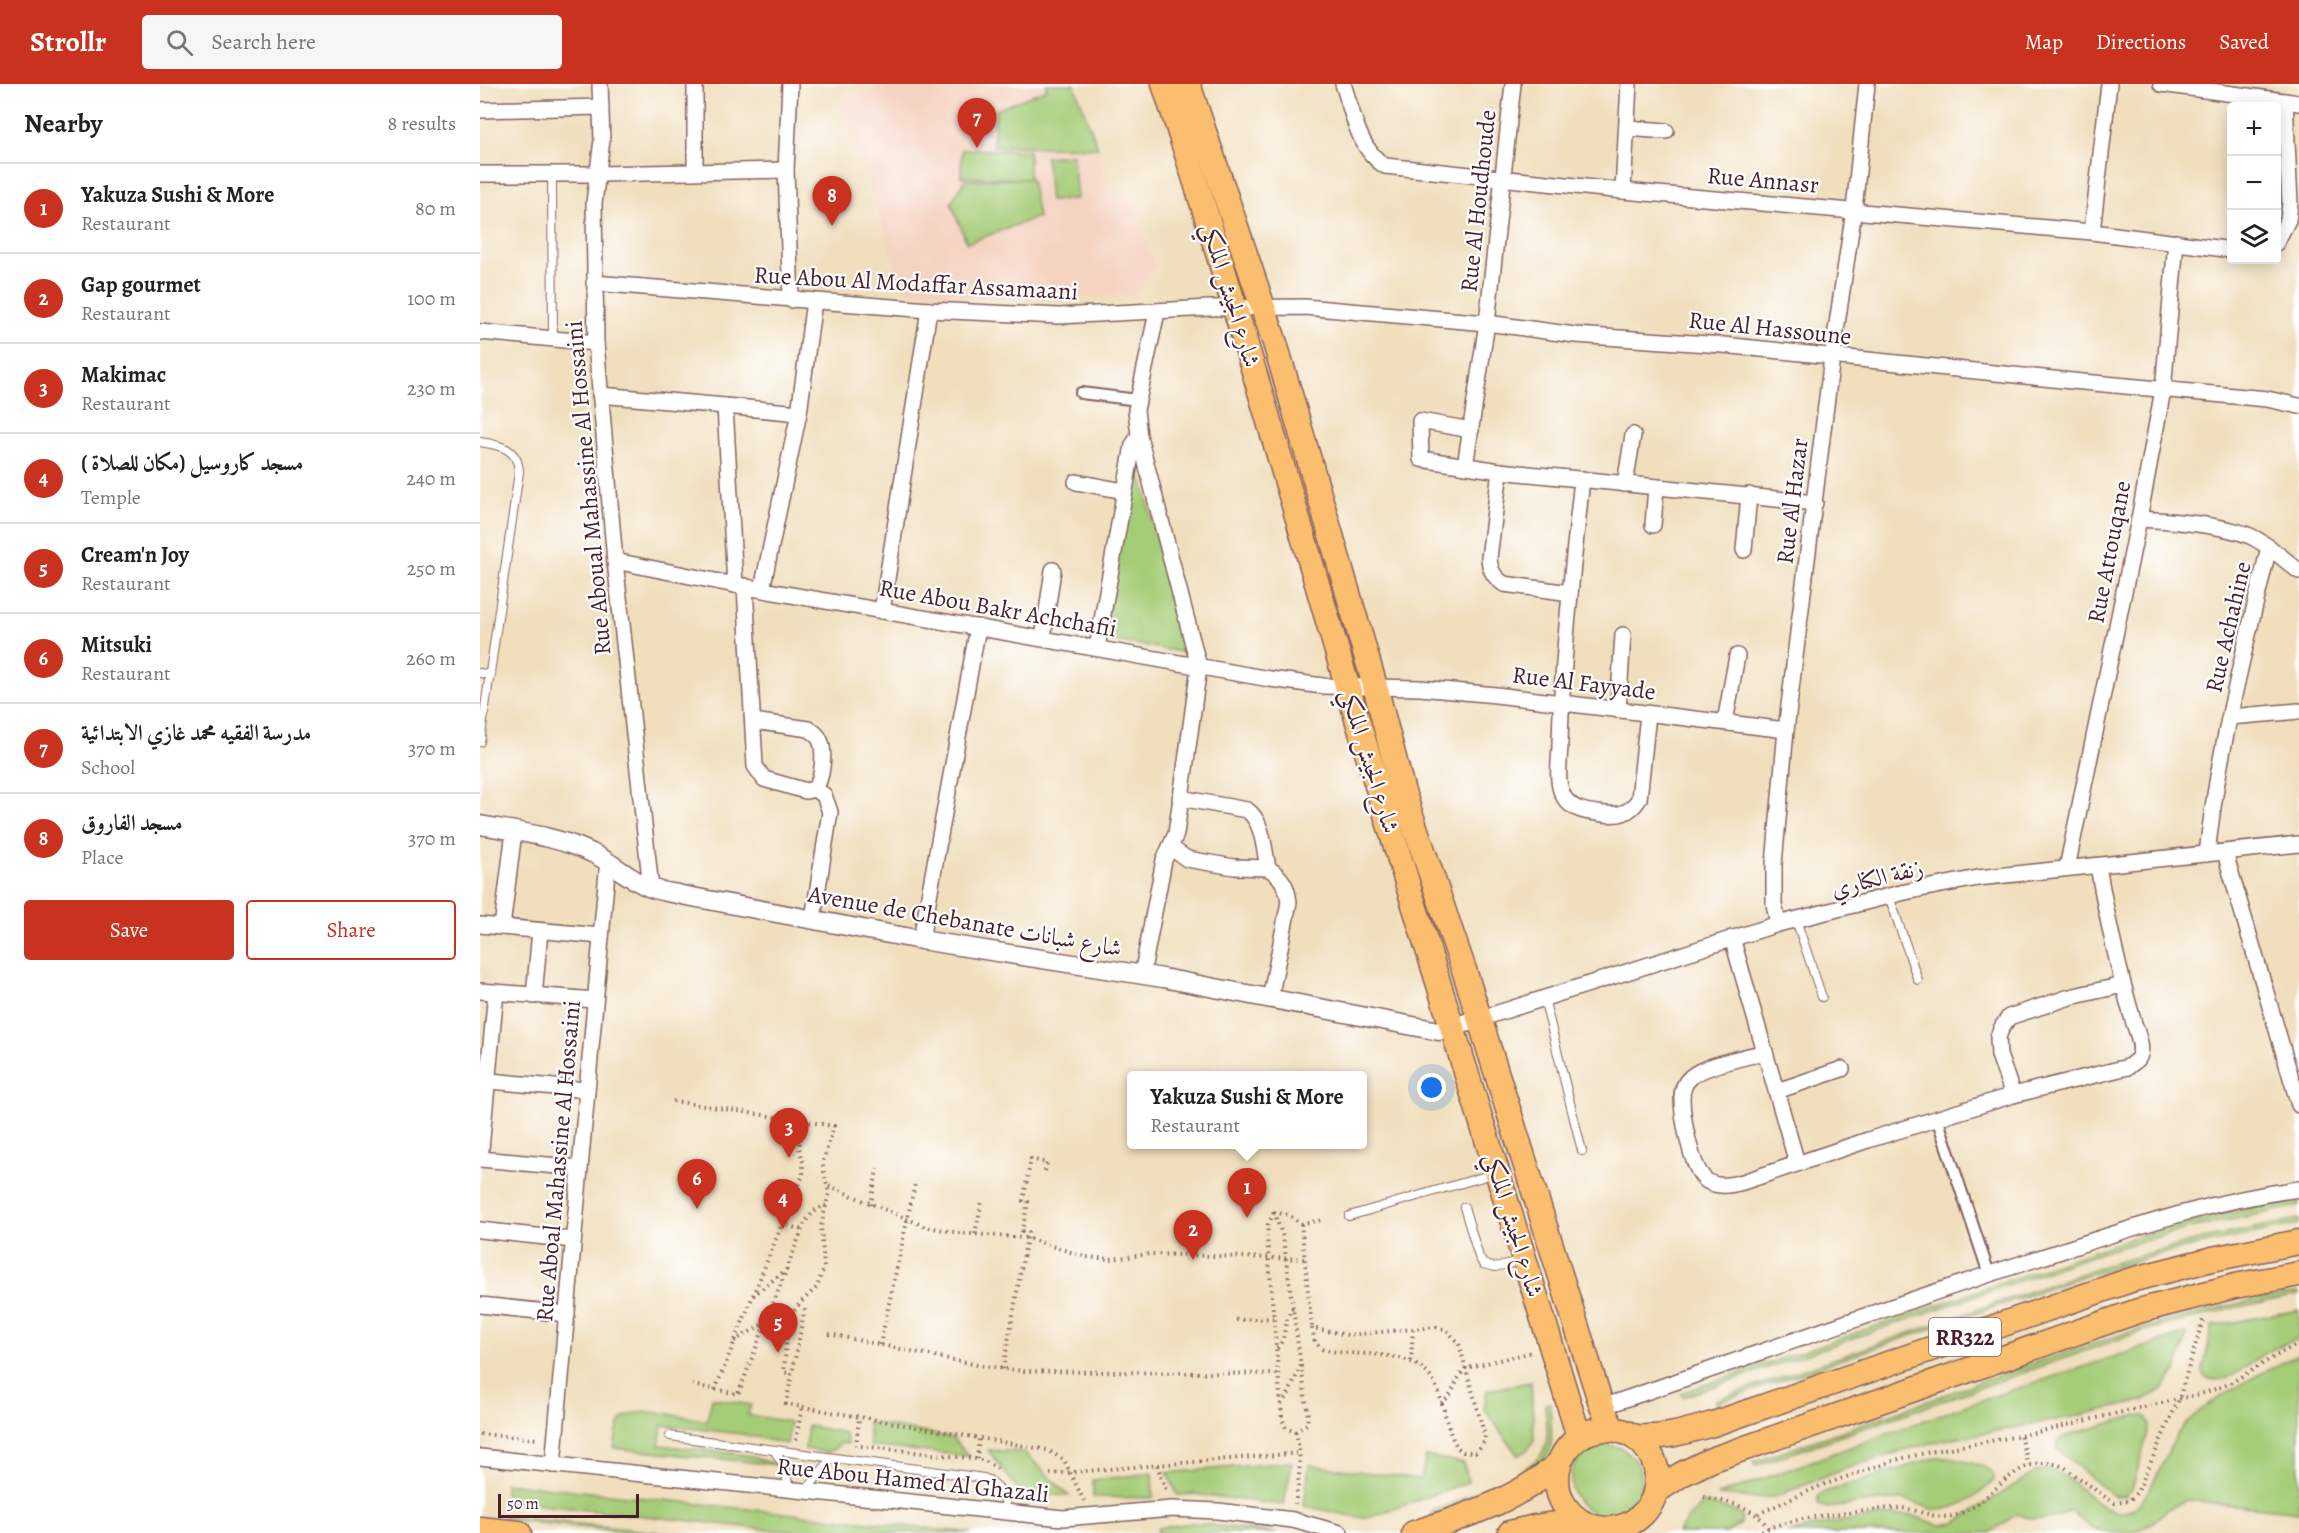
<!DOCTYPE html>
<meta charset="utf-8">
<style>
body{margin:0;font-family:Alegreya,Amiri,serif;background:#f6f6f6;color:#222}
.controls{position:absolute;right:18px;top:18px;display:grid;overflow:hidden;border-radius:6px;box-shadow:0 3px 15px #0003}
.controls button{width:54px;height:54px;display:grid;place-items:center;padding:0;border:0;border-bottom:2px solid #e0e0e0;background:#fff;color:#222;font:30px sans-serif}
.scale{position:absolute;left:18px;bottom:15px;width:141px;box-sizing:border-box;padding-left:6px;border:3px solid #4a1f2b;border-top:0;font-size:16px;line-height:21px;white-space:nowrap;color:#4a1f2b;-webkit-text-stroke:4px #fff;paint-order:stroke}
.you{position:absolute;left:952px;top:1004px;width:21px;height:21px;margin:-15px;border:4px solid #fff;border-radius:50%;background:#1a73e8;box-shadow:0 0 0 9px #1a73e833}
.badge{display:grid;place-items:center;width:39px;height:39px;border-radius:50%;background:#c8321e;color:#fff;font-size:20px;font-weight:700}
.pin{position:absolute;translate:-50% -50px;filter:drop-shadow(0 2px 3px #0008)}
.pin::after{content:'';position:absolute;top:32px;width:21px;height:18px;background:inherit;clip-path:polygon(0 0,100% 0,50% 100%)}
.popup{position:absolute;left:647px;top:987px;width:240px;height:78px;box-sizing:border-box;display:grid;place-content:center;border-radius:6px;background:#fff;filter:drop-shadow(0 2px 4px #0005);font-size:20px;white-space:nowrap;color:#767676}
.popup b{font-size:22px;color:#222}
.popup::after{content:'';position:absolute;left:50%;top:100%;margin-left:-12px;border:12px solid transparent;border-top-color:#fff}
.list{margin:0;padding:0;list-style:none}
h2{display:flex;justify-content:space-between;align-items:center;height:78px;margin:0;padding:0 24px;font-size:26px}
h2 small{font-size:20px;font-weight:400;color:#767676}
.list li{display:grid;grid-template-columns:39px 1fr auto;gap:18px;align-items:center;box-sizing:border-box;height:90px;padding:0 24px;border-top:2px solid #e0e0e0}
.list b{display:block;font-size:22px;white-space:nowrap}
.list p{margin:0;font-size:20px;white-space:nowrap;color:#767676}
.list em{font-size:20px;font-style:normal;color:#767676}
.actions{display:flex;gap:12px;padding:18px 24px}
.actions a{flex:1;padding:14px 0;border:2px solid #c8321e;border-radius:6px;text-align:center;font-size:21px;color:#c8321e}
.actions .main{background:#c8321e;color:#fff}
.icon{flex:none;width:33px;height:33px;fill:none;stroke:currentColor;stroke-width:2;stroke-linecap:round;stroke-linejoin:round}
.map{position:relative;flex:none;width:1819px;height:1449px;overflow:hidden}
header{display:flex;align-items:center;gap:36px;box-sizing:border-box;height:84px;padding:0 30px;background:#c8321e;color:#fff}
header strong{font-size:28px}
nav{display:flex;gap:33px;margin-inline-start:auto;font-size:21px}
.search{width:420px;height:54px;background:#f6f6f6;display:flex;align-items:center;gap:15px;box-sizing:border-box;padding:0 21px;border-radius:6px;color:#767676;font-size:22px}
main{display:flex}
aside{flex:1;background:#fff}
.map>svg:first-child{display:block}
</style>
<header>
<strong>Strollr</strong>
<div class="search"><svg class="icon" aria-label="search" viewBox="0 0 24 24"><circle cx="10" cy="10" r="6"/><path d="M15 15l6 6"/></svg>Search here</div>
<nav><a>Map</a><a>Directions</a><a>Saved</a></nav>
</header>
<main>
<aside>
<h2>Nearby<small>8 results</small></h2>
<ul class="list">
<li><span class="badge">1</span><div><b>Yakuza Sushi &amp; More</b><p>Restaurant</p></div><em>80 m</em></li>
<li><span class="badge">2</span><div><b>Gap gourmet</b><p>Restaurant</p></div><em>100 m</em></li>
<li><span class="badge">3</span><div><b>Makimac</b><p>Restaurant</p></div><em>230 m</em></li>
<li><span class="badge">4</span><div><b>مسجد كاروسيل (مكان للصلاة )</b><p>Temple</p></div><em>240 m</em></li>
<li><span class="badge">5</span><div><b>Cream'n Joy</b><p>Restaurant</p></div><em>250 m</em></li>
<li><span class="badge">6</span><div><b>Mitsuki</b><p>Restaurant</p></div><em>260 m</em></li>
<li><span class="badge">7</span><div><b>مدرسة الفقيه محمد غازي الابتدائية</b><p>School</p></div><em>370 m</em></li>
<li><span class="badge">8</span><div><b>مسجد الفاروق</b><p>Place</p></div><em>370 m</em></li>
</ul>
<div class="actions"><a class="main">Save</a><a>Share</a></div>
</aside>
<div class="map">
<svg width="1819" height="1449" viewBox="0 0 1819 1449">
<rect width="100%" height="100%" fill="#fff"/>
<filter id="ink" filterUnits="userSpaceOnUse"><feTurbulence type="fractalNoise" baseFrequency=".0167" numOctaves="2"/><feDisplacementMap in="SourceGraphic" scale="12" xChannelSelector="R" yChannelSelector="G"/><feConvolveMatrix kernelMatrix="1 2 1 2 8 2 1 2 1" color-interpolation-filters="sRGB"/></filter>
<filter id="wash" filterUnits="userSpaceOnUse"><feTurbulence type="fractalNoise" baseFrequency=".008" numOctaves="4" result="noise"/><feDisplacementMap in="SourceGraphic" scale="24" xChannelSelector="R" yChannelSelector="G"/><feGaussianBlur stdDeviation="1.35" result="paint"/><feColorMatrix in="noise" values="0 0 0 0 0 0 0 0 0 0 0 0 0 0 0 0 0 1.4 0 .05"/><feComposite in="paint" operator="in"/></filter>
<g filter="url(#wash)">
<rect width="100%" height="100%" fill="#f0debc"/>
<polygon fill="#f5d3c1" points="406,0 594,0 635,113 649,111 675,183 655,212 544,217 425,208 360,18"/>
<g fill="#a5cc77" stroke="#787651" stroke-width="1.5">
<polygon points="566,0 594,0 618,64 513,62 516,26 567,5"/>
<polygon points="482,65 549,67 549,95 551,95 558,133 487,159 471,119 485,96 548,95 481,93"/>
<polygon points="593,71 597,115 570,117 566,73"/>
<polygon points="655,369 708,569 623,555"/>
<polygon points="1819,1116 1819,1122 1710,1144 1623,1168 1203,1313 1201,1309 1660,1151 1765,1125"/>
<polygon points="1819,1135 1819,1140 1696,1166 1601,1193 1236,1319 1235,1316 1623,1182 1718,1156"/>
<path d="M1819,1208v3l-70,14 -89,23 -385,134 -2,-4c76,-26 152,-53 227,-80 105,-37 209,-73 319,-90z"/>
<path d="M1819,1226v28c-12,5 -24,9 -35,16 -17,9 -37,35 -59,23l-2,-6 9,-45z"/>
<polygon points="1707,1249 1696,1288 1681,1306 1662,1317 1593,1333 1464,1356 1428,1365 1365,1385 1294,1413 1273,1414 1238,1411 1481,1323"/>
<path d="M1819,1270v158l-112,-12 -17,8 -21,17 -10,5 -9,3h-24l-18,-7 -17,-16c-18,11 -35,12 -54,4l-27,19h-202l42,-10 55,-7 27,-1 27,10 16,-2 80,-51c37,-14 61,53 96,38 17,-7 36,-59 47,-77 19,-29 88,-62 121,-79z"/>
<polygon points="1051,1298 1054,1356 1047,1366 1038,1372 1004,1324 1007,1306"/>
<path d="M232,1314l39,7 -3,10 42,7 -3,22 -45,-10 -80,-9 -3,20 86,10 34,10 -165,-17c2,-8 2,-17 5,-23 10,-24 68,-7 88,-4z"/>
<path d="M1070,1319c0,14 4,34 0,47 -10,27 -90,54 -117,66l-2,-4c25,-12 103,-39 113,-62 6,-13 2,-32 1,-46z"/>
<polygon points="1657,1331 1666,1333 1670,1341 1652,1405 1645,1412 1635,1412 1631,1410 1577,1365 1577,1358 1583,1353"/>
<polygon points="388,1338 473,1354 489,1372 390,1362"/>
<polygon points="328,1342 365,1349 368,1360 362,1359 348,1369 325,1365"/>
<circle cx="1126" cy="1396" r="35"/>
<polygon points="508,1366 544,1368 589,1412 541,1409"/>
<polygon points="946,1372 984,1379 988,1398 891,1433 876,1433 824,1422 829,1381 941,1395"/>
<path d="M1457,1373c14,1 47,6 56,16l1,7c-12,14 -43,34 -61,29 -11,-3 -20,-9 -32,-9 -24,0 -50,5 -74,8l-9,-3v-9l4,-3z"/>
<polygon points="812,1378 804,1421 713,1410 698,1411 687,1389"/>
<polygon points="672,1389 673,1414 613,1413 613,1396"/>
<polygon points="25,1399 492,1449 323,1449 25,1417"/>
<polygon points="1224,1419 1257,1428 1262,1434 1261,1439 1247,1449 1197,1449 1209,1433"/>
<polygon points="23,1432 187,1449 154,1449 24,1435"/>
<polygon points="711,1439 722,1440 797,1449 677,1449 678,1444"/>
</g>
</g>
<g filter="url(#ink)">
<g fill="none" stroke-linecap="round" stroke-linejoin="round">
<g stroke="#84625e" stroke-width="10">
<g id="service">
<polyline points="72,90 73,255"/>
<path d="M0,358c20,3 38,6 39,30l-39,270"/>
<polyline points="0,589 11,591"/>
<polyline points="1409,812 1438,896"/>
<polyline points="1316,836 1342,913"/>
<polyline points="1064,914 1102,1067"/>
<polyline points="984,1123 999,1173 1003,1180 1015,1183 1040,1177"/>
<polyline points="869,1132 1013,1090"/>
<path d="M190,1352l314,42c17,6 20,18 24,35"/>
<polyline points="294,1366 305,1384 309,1406"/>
<polyline points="325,1408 352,1374"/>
</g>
</g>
<g stroke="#84625e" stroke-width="14">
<g id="pedestrian">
<polyline points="601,309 658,316"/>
<polyline points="1457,1034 1509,1190"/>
</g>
</g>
<g stroke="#84625e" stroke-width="18">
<g id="minor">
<polyline points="120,0 122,56 114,119 116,259 135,477 171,804"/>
<polyline points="215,0 215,87"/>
<path d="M863,0c10,29 15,65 42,82l238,25 469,41 140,18"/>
<polyline points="1681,0 1819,19"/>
<polyline points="0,26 121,23"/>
<polyline points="1147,44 1186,47"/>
<polyline points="306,86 311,216"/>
<polyline points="0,90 118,90 306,86 310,0"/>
<polyline points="1143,107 1149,0"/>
<polyline points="1612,148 1629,0"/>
<polyline points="1796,159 1808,136 1810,119 1805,17"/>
<polyline points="114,199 449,226 579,232 730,224 824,223 1007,239 1095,251 1243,261 1592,297 1787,315 1819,322"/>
<polyline points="0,248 116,259"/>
<polyline points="120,311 245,322"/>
<polyline points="319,329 334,217"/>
<polyline points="991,346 940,337 941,375 1020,387 1335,419"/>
<polyline points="659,352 719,583 696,750 684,776 662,891"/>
<polyline points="985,382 1007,239 1033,0"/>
<path d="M1020,387l-11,87c1,13 5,19 15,26l66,9"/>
<path d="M1102,395c-9,88 -20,176 -22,264 0,16 -5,40 4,54 8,14 25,15 40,17 16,2 26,-1 35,-15l9,-85"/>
<polyline points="596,398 644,407"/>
<polyline points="1145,400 1153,351"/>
<path d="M1659,435c29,1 85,6 111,17 18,8 33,23 49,35"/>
<polyline points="1173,441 1176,403"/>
<polyline points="1264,466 1269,411"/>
<polyline points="135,477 255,501 790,595 843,602 940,604 1016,611 1306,646"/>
<polyline points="255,501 245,322 319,329 282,505"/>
<path d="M265,502l10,180 9,13 42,12 8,-2c9,-9 11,-38 6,-49 -2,-5 -6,-8 -11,-11l-56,-8"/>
<polyline points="402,527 449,226"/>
<polyline points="563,554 573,486"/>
<polyline points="617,564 653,361 659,352 656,326 677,228"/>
<polyline points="1138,626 1143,551"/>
<polyline points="1750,633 1819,627"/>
<polyline points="1245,638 1257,572"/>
<path d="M690,763l17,12 47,8 34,1c-4,-19 -5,-47 -21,-58l-67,-12"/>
<polyline points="1745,769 1819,1021"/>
<path d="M1727,770c11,-104 38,-206 62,-307"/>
<path d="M788,784c14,9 19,18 21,34l-19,97"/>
<polyline points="1587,784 1659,435 1683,306 1696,158"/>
<polyline points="333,835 350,728 344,711 334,705"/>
<polyline points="1298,840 1294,820 1294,780 1306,646 1352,273 1374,126 1387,0"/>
<polyline points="0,841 121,852"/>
<polyline points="22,843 34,747"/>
<polyline points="1252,854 1317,1079"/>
<polyline points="441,856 498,543"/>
<polyline points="0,907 115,916"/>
<polyline points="54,912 60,847"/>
<polyline points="999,935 1298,840 1425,808 1498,794 1819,760"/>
<path d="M1285,968c-18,5 -61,13 -74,25 -6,5 -9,13 -9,21 0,18 9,72 25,83 11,7 24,4 36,1l125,-42 145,-45 115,-28 10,-8c7,-11 -2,-28 -5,-39 -15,-51 -26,-102 -35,-154"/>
<polyline points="0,996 107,1006"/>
<polyline points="1297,1007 1362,985"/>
<polyline points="1533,1011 1519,971 1518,953 1522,943 1529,933 1590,913 1643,901"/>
<polyline points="0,1075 16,908"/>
<polyline points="0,1075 100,1084"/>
<polyline points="0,1146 93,1156"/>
<polyline points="0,1221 87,1230"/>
<path d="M1122,1323c145,-49 289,-102 434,-148 87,-28 172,-58 263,-70"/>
<polyline points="0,1373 583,1434 692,1425 738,1427 813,1436 860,1449"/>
<polyline points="73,1381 128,777"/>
<polyline points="1144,1441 1147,1449"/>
</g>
</g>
<g stroke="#84625e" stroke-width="21">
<path id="tertiary" d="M0,741c38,7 77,11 112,28 20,9 37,27 59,35 11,4 24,5 36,8l234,44 242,38 276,53 40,-12"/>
</g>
<g stroke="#84625e" stroke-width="27">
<g id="primary">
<path d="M684,0c79,239 146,481 219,721 65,211 132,421 196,632"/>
<polyline points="708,0 795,259 895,602 923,708 985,889 1122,1323 1132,1345"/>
<circle cx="1127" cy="1395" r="50"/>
<path d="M1154,1353c30,2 54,-6 82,-14l415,-143 81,-21 87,-17"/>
<polyline points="1175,1408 1202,1390 1231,1376 1658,1227 1755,1202 1819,1190"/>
<polyline points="0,1445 39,1449"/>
<path d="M934,1449c51,-17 105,-33 145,-70"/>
<polyline points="1030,1449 1055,1443 1100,1437"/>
</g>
</g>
<g stroke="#84625e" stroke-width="4" stroke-dasharray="1.5 4.5" stroke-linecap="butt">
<polyline points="193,1017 354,1042 343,1077 343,1085 349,1109 341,1142 344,1184 337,1203 320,1219 311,1231 306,1259 304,1288 312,1290"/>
<polyline points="349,1102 444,1142 478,1149 547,1154 606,1173 630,1175 671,1170 825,1175"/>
<polyline points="391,1121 397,1085"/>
<polygon points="794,1128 803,1153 828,1332 827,1340 815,1348 806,1344 802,1335 787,1154 788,1141"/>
<polyline points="794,1128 809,1131 821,1140 832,1244"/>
<polyline points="302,1140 322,1146"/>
<polyline points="821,1140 842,1136"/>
<polyline points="495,1150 502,1117"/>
<polyline points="273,1212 307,1185"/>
<polyline points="325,1225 306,1320 568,1366 584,1376 604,1417"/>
<polyline points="756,1236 793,1234"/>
<path d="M956,1243l11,3 12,14 26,92 -1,6 -8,10h-13l-5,-4c-11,-16 -13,-39 -20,-57 -19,-49 -76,-31 -116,-42l-7,-7 -3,-14 36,7z"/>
<polyline points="349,1250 502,1282 544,1287 798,1290"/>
<polyline points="254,1257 287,1238"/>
<polyline points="400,1261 435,1100"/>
<path d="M797,1264c11,-11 5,-28 16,-40"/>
<polyline points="931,1277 933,1245"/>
<polyline points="523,1285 548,1148 542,1147 548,1118 543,1117 551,1075 567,1079 564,1091"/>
<polyline points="212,1301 258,1310 325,1138 334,1127 346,1121"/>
<polyline points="235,1306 302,1140 308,1118 323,1092 323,1078 319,1064 323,1037"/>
<path d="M961,1319c14,-8 14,-25 25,-35l67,-16"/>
<polyline points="801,1320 808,1311 821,1282"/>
<path d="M815,1348c8,24 4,47 0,72"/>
<polyline points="0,1350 59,1355"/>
<polyline points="1540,1352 1549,1381"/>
<polyline points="316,1356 322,1323"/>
<polyline points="376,1362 379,1334"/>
<polyline points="381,1362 497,1375 505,1377 517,1385"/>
<polyline points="497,1375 499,1354"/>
<polyline points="677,1381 687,1409"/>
<polyline points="570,1390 821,1369"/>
<path d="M1224,1413c24,6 50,8 64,31"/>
<polyline points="1278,1430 1340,1402 1419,1375 1464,1365 1540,1352 1724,1309 1749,1300 1804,1267 1819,1260"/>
<path d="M1276,1449c32,-14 67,-18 102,-21 14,-2 28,-4 41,-4 18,0 35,12 54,8 40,-9 61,-69 111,-49l44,32 7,4 14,-2 9,-10 41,-92 24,-79"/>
</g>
<use href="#service" stroke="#fff" stroke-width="8"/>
<use href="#pedestrian" stroke="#fff" stroke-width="10"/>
<use href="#minor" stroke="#fff" stroke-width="15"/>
<use href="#tertiary" stroke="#fff" stroke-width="18"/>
<use href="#primary" stroke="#fbbd6e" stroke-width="24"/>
</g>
</g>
<g text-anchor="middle" stroke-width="4.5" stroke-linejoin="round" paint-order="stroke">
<rect fill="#fff" stroke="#80626b" stroke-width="1.5" x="1449" y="1234" width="72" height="38" rx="4.5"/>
<g font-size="22" font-weight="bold" fill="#4a1f2b">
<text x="1485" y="1261">RR322</text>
</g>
<g font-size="24" fill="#4a1f2b" stroke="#fff">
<text transform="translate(1283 96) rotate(5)" y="8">Rue Annasr</text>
<text transform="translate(998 117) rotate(-84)" y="8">Rue Al Houdhoude</text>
<text transform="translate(436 199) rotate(3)" y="8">Rue Abou Al Modaffar Assamaani</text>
<text transform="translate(751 211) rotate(73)" y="8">شارع الجيش الملكي</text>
<text transform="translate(1290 244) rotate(6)" y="8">Rue Al Hassoune</text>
<text transform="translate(108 404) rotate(-95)" y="8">Rue Aboual Mahassine Al Hossaini</text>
<text transform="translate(1312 417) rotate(-83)" y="8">Rue Al Hazar</text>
<text transform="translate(1629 468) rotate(-79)" y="8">Rue Attouqane</text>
<text transform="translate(518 524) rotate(10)" y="8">Rue Abou Bakr Achchafii</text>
<text transform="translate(1748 543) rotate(-77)" y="8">Rue Achahine</text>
<text transform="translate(1104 599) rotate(7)" y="8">Rue Al Fayyade</text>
<text transform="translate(890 677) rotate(73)" y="8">شارع الجيش الملكي</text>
<text transform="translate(1397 794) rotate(-14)" y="8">زنقة الكناري</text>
<text transform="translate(485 837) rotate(10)" y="8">Avenue de Chebanate شارع شبانات</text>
<text transform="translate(78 1077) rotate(-85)" y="8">Rue Aboal Mahassine Al Hossaini</text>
<text transform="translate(1034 1141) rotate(73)" y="8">شارع الجيش الملكي</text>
<text transform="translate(433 1396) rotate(6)" y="8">Rue Abou Hamed Al Ghazali</text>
</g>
</g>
</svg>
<div class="controls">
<button>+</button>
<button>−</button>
<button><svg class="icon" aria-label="layers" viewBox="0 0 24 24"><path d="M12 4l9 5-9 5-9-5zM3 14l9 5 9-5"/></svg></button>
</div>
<div class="scale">50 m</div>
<div class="you"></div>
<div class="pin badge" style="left:767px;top:1134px">1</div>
<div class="popup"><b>Yakuza Sushi &amp; More</b>Restaurant</div>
<div class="pin badge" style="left:713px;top:1176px">2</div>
<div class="pin badge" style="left:309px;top:1074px">3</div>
<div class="pin badge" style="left:303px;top:1145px">4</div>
<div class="pin badge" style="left:298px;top:1269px">5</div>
<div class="pin badge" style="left:217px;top:1125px">6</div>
<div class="pin badge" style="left:497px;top:64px">7</div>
<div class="pin badge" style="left:352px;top:142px">8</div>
</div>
</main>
